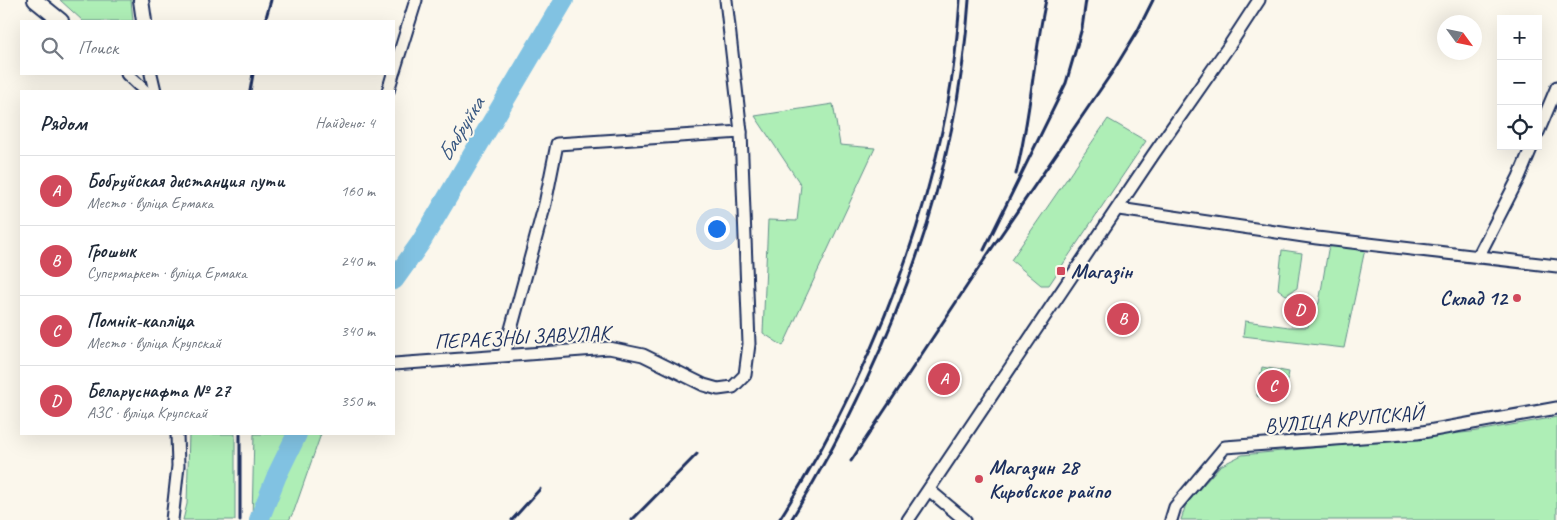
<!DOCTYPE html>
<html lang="ru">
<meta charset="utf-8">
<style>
body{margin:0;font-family:Caveat,sans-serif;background:#f6f6f7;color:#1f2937}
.controls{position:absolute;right:15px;top:15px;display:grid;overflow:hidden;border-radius:0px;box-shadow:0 5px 20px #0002}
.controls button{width:45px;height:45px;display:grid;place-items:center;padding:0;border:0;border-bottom:1px solid #e0e1e3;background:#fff;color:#1f2937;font:25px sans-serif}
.compass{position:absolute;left:1437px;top:15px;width:45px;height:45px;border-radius:50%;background:#fff;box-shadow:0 5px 20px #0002;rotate:123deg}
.you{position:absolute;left:716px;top:228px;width:18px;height:18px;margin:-12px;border:4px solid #fff;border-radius:50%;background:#1a73e8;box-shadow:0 0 0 8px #1a73e833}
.badge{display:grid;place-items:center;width:32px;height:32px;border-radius:50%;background:#d1495b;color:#fff;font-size:16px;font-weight:700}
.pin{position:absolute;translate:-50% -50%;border:2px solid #fff;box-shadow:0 1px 5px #0006}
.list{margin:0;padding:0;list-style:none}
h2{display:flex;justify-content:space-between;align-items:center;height:65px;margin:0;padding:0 20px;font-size:21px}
h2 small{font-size:16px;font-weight:400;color:#747a83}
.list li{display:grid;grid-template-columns:32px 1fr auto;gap:15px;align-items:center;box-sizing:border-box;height:70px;padding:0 20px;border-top:1px solid #e0e1e3}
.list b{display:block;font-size:19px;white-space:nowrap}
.list p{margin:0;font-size:16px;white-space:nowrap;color:#747a83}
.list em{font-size:16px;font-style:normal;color:#747a83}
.icon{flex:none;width:28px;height:28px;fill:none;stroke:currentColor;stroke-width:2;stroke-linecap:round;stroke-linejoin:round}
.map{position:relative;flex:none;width:1557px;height:520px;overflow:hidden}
.search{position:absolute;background:#fff;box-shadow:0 5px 20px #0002;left:20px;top:20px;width:375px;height:55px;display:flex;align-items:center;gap:12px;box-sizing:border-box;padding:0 18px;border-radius:0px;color:#747a83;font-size:19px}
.panel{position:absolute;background:#fff;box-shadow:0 5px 20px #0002;left:20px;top:90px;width:375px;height:345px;border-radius:0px}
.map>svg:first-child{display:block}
</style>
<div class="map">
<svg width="1557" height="520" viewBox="0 0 1557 520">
<rect width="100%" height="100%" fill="#fbf7ec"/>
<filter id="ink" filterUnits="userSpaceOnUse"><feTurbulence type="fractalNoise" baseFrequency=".02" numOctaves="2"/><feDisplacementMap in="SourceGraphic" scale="10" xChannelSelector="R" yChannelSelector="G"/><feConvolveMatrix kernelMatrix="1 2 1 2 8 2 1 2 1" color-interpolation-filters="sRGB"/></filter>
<g filter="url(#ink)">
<g fill="#aeeeb6" stroke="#648e8a">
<polygon points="60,0 131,0 133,21 83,21"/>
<polygon points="833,104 840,145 875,148 783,346 763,333 768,220 797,221 801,185 755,116"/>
<polygon points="1108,119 1146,141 1049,285 1041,285 1011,260"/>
<polygon points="1338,244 1365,249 1344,348 1243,336 1245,321 1289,327 1308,327 1311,310 1319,303 1328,250 1331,246"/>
<polygon points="1282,250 1302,253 1297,288 1286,295 1278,289"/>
<polygon points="1262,367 1289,372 1284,401 1257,396"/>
<polygon points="1557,417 1557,520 1181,520 1186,504 1220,466 1242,455 1471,432"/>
<polygon points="189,434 235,434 235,520 183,520 187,504"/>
<polygon points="254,434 321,434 294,511 289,520 252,520"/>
</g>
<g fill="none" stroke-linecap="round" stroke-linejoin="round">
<g stroke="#81c2e2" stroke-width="20">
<polyline points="394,280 421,242 564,0"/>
<polyline points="259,520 277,475 297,434"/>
</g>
<g stroke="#1b2f5e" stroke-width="15">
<g id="minor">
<polyline points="394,71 416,0"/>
<polyline points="127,74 145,91"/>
<polyline points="151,74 155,91"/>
<polyline points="388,91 393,74"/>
<polyline points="1538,132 1557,87"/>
<polyline points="1119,209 1317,238 1557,266"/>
<polyline points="1478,257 1519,177 1532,146"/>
<polyline points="504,355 545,204 557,144 741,132"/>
<polyline points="394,364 609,348 643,355 704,385 718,389 733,387 745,375 749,344 741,132 726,0"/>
<polyline points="929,490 965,520"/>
<polyline points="172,520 178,466 177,434"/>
<polyline points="908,520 1153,155 1229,46 1259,0"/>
<polyline points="1171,520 1175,507 1225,447 1417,433 1557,408"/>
</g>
</g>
<g stroke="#1b2f5e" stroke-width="18">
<g id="major">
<polyline points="35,0 61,21"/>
<polyline points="141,0 144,21"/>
</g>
</g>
<use href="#minor" stroke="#fbf7ec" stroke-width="11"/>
<use href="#major" stroke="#fbf7ec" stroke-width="14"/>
<g stroke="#1b2f5e" stroke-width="3">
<polyline points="265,21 271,0"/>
<polyline points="250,91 253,74"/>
<path d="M1016,174c15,-58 17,-116 30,-174"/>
<polyline points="984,250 1066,83 1082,28 1086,0"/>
<polyline points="240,434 240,520"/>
<polyline points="851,461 990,251 1113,71 1138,30 1153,0"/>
<polyline points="512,520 540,489"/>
<polyline points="632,520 697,454"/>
<path d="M779,520c76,-120 134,-253 164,-393 9,-41 14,-84 17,-127"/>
<path d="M791,520c97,-159 166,-333 178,-520"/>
</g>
</g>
</g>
<g fill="#d1495b" stroke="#fbf7ec" stroke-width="2">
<rect x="1056" y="266" width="10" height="10" rx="2.5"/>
<circle cx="1517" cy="298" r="5"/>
<circle cx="979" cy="479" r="5"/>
</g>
<g text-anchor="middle" stroke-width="4" stroke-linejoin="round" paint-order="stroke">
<g font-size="21" font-weight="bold" fill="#1b2f5e" stroke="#fbf7ec" text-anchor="start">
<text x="1071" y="278">Магазін</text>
<text x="1507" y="305" text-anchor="end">Склад 12</text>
<text x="989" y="474">Магазин 28<tspan x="989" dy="24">Кировское райпо</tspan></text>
</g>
<g font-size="21" fill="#1b2f5e" stroke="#fbf7ec">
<text transform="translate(522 337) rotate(-3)" y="7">ПЕРАЕЗНЫ ЗАВУЛАК</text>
<text transform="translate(1344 419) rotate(-5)" y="7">ВУЛІЦА КРУПСКАЙ</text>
</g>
<g font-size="22" font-style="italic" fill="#34547f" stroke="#fbf7ec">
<text transform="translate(460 129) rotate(-59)" y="8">Бабруйка</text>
</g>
</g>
</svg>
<div class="controls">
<button>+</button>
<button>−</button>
<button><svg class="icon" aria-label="locate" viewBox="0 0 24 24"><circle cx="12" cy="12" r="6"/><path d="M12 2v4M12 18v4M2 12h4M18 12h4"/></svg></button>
</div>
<svg class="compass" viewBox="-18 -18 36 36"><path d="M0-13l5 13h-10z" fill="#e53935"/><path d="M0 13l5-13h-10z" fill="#747a83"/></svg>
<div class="you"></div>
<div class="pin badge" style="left:944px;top:379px">A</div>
<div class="pin badge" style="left:1123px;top:319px">B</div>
<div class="pin badge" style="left:1273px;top:386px">C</div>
<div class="pin badge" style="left:1300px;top:310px">D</div>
<div class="search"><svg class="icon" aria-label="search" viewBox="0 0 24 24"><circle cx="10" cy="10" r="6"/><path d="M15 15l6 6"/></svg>Поиск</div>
<section class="panel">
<h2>Рядом<small>Найдено: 4</small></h2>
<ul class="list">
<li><span class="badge">A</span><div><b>Бобруйская дистанция пути</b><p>Место · вуліца Ермака</p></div><em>160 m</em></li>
<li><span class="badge">B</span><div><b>Грошык</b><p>Супермаркет · вуліца Ермака</p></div><em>240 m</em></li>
<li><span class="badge">C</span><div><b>Помнік-капліца</b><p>Место · вуліца Крупскай</p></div><em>340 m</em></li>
<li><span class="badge">D</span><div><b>Беларуснафта № 27</b><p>АЗС · вуліца Крупскай</p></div><em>350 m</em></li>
</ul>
</section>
</div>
